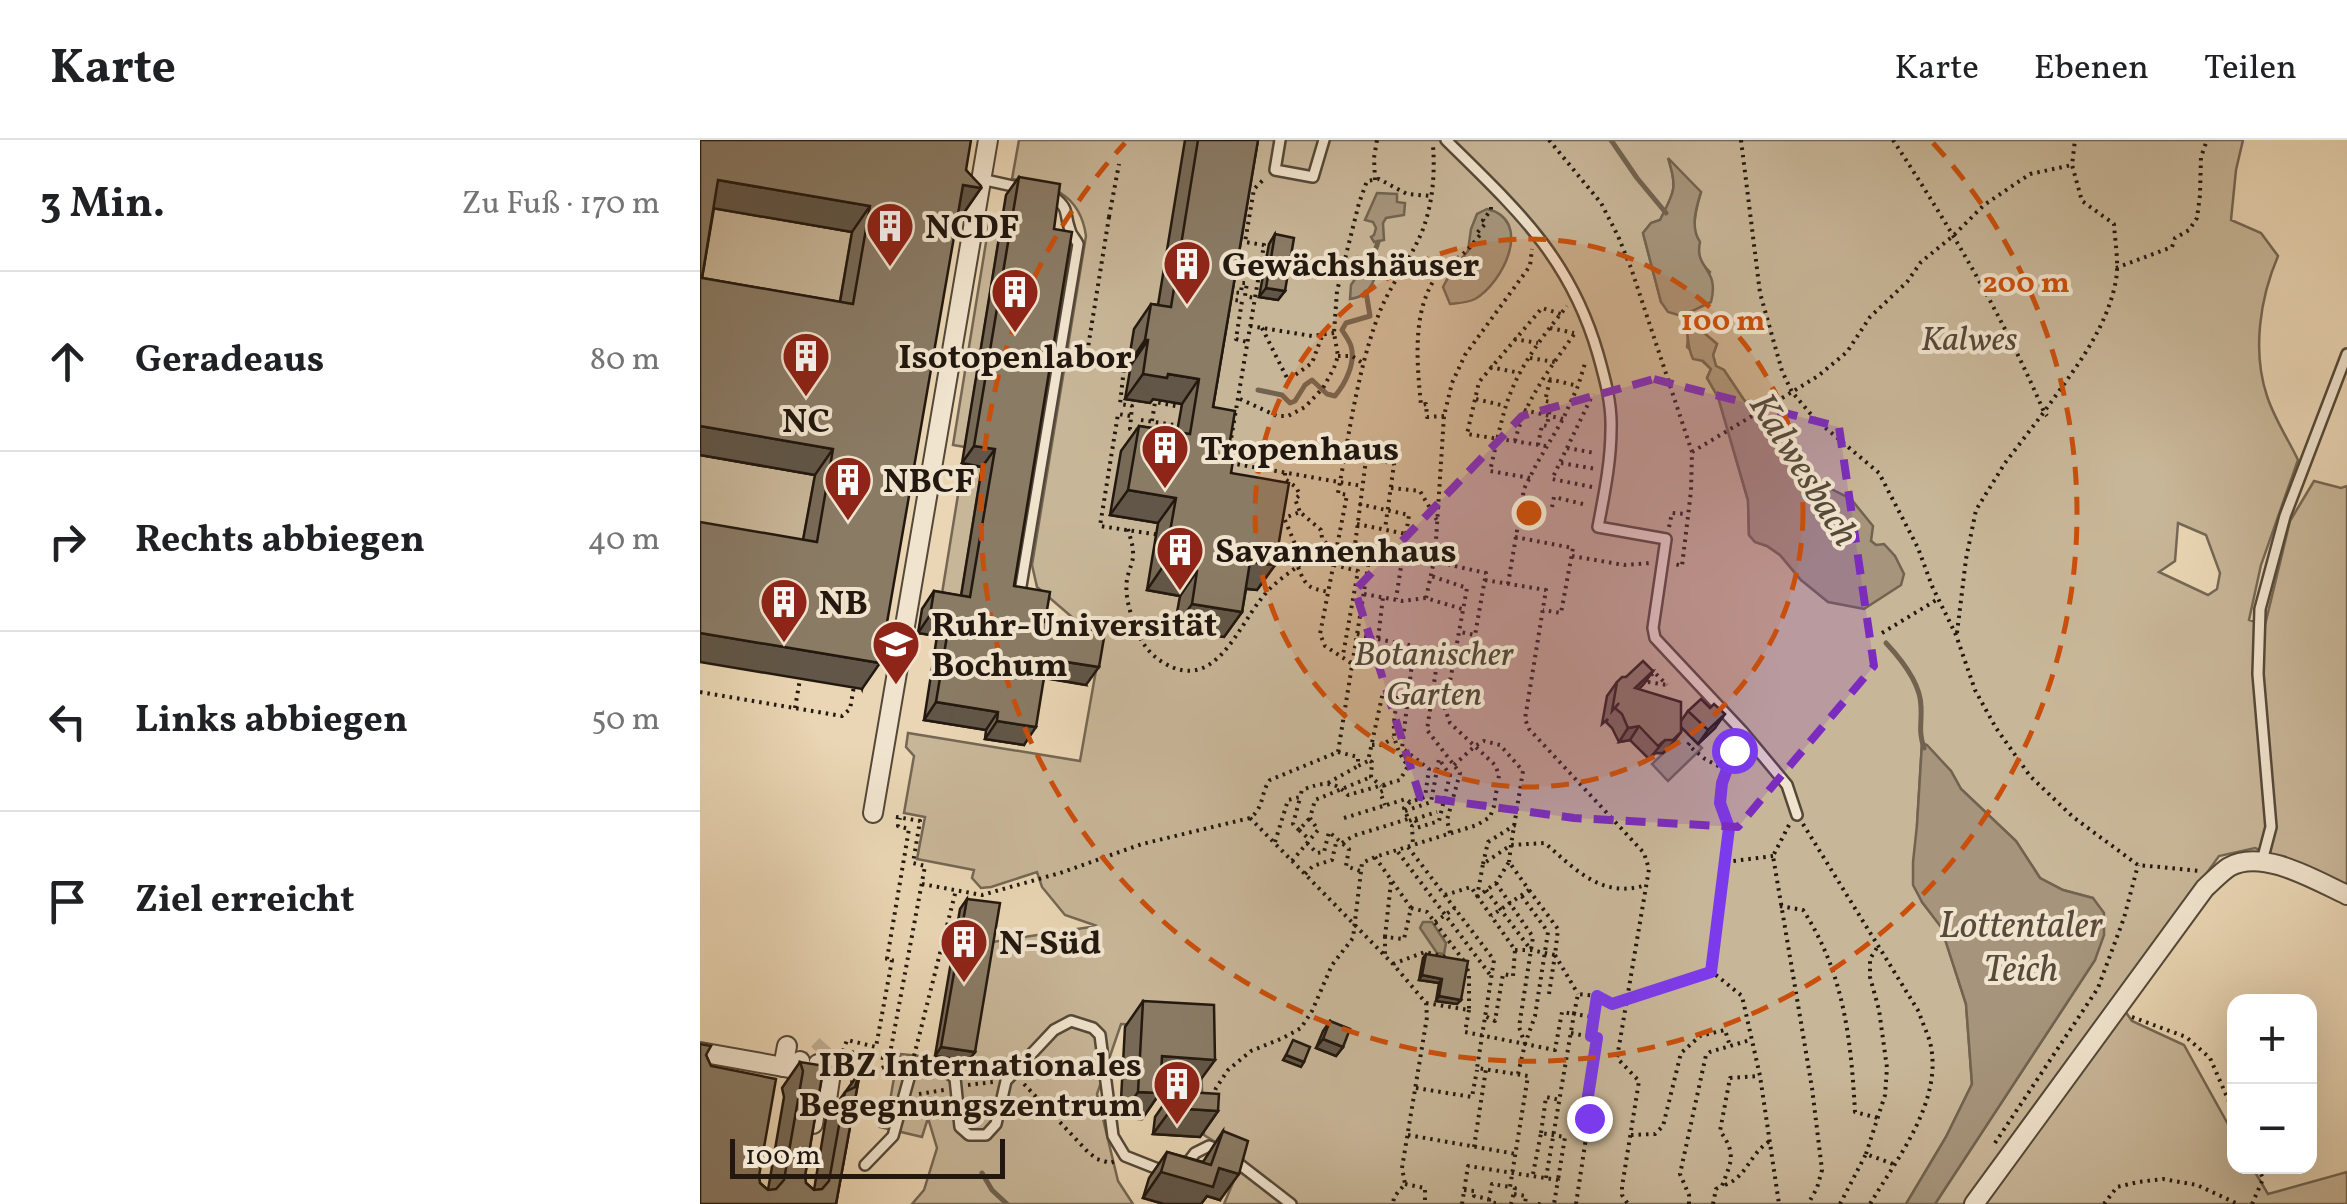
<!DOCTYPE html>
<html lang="de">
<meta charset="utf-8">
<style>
body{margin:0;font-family:Vollkorn,serif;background:#f6f6f6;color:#202124}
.controls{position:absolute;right:30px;bottom:30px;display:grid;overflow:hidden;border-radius:20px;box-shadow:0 10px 40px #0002}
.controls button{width:90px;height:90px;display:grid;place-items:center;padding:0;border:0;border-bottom:2px solid #e0e0e0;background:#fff;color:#202124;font:50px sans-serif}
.scale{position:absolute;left:30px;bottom:25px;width:275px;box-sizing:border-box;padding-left:10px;border:5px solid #22180f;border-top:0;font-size:28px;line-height:35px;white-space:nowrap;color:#22180f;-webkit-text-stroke:8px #f1e4ce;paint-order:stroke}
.stop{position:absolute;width:30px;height:30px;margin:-22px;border:8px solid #7c3aed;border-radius:50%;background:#fff}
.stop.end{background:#7c3aed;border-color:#fff;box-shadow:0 2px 10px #0008}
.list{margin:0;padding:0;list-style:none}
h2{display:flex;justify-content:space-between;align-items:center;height:130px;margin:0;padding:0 40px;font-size:42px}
h2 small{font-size:32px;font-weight:400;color:#757577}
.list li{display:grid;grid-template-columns:65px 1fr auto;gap:30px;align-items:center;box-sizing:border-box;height:180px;padding:0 40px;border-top:2px solid #e0e0e0}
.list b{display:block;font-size:38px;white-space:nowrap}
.list em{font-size:32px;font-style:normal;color:#757577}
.icon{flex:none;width:55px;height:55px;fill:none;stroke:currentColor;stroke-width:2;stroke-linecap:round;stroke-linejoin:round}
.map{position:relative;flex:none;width:1647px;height:1064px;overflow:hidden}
header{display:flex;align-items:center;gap:60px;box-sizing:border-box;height:140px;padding:0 50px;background:#fff;border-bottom:2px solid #e0e0e0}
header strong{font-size:48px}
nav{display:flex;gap:55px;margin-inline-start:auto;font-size:35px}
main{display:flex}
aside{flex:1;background:#fff}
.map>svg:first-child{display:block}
</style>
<header>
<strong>Karte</strong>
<nav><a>Karte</a><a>Ebenen</a><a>Teilen</a></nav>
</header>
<main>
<aside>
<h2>3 Min.<small>Zu Fuß · 170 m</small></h2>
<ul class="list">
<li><svg class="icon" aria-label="ahead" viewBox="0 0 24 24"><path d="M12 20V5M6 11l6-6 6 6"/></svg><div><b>Geradeaus</b></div><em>80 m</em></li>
<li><svg class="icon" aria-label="right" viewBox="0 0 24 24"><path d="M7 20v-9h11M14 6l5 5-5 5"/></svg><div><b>Rechts abbiegen</b></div><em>40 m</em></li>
<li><svg class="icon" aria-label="left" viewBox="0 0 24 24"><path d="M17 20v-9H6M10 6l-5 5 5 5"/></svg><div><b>Links abbiegen</b></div><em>50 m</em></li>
<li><svg class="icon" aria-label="arrive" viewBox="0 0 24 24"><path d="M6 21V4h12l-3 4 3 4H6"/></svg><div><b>Ziel erreicht</b></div></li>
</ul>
</aside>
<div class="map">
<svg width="1647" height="1064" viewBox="0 0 1647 1064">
<rect width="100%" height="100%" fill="#ead6b4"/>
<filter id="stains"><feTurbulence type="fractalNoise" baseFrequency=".002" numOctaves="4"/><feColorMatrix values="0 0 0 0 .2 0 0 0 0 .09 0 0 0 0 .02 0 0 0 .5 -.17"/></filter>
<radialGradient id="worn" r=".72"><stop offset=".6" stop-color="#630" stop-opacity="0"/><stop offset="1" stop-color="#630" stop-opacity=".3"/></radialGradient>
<g fill="#c8b698" stroke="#756754" stroke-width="2.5" fill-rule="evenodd">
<path d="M319,0h1224l-7,30 -5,50 30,13 17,23c-18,42 -26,95 -11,140 7,22 21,43 31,64l-37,105 -12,55 16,5 25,-104 24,-40 27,7 6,-2v400l-92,-38 -36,8 -103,142 16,23 52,24 50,90v31l18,1 16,27 79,-22v32h-412l160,-244 -2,-62 -30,-8 -23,-12 -24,-37 -55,-52 -10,-18 -29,-28 -5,82 5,77 19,24 25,78 6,80 -26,53 -40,67h-682l19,-45 -39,-24 -3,-70 -5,-38 -75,-3 -24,70 21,87 15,23h-221l12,-14 13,-42 -9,-30 -6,19 -42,-10 5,-26h5l6,-35 5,-12 69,7 22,-119 105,-16 -32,-11 -23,-28 -5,-15 -46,15 -10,1 -9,-10 2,-8 -57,-11 8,-42 -21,-4 10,-57 -8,-9 2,-14 172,28 21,-119 -64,-55 -5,-22 54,-329c-6,-43 -36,-52 -74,-57zM969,21l32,31c-8,25 -13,61 9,80l-22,41 9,14 20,17 -4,11 3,11 8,4 20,30 24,22 35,43 24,22 24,12 20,42 5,4 -75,35 -21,-25 -13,-9 -12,-4 -6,-7 -1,-34 -30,-104 -11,-19 4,-9 -24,-22c4,-29 -4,-30 -26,-45l-18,-69 8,-10 9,-3c13,-24 18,-32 9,-59zM1478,383l28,12 14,38 -3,16 -9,6 -49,-23 16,-11z"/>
<polygon points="0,66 152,92 135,190 0,167"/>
<polygon points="290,78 302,80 265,307 253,305"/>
<polygon points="0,315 115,335 98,428 0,411"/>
<polygon points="263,324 282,327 258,475 239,472"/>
</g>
<g fill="#a6957c" stroke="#716350" stroke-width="2.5">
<path d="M968,18l33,34c-5,16 -11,35 -1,50 -6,28 20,25 11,60l-23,11 9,14 20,17 -4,11 3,11 8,4 20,30 24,22 35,43 24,22 24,12 22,27 -2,15 5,4 8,-1 11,12 9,18 -3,11 -37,24 -36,-7 -27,-22 -21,-25 -13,-9 -12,-4 -6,-7 -1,-35 -30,-103 -11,-19 4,-9 -8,-8 -10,-2c-8,-17 -2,-25 -11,-43l-14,-4 -7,-10 -18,-69 8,-10 9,-3c14,-28 18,-31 8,-62z"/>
<polygon points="677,53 697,54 697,62 705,63 704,75 686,78 683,83 684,100 674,102 671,97 674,95 676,88 673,82 665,80"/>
<path d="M787,69c47,11 16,74 -12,90 -8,4 -16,4 -25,5l-7,-17 9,-17 16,-19 3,-22 6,-15z"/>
<path d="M671,112l7,5c0,19 -7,40 -28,42l1,-14 8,-12 -5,-12 3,-4 8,4z"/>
<polygon points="991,581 988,594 1002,608 968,641 952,624 976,601 974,598"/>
<polygon points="1222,603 1227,605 1251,631 1261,649 1316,701 1340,738 1363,750 1393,758 1404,773 1404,795 1395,820 1235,1064 1206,1064 1246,997 1272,944 1266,864 1241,787 1222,762 1213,745 1213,722 1217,685"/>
<polygon points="723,782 732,782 746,803 744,814 737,813 720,788"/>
</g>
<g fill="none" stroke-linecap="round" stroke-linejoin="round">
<g stroke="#716350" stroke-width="5">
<polyline points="911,0 937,38 966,73"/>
<polyline points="674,114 678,102"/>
<path d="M558,250l24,5 8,8 5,-2 10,-16 7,-5 15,14 8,2c10,-12 21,-33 16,-50 -2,-6 -6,-11 -9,-16l4,-7 24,-7 -4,-24"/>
<path d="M1186,503c15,16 35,40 35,64 1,17 -3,23 3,41"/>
<polyline points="282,1033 292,1050 307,1064"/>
</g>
<polyline stroke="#c2b093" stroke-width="18" stroke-dasharray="18 9" stroke-linecap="butt" points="95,927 113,918 126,904"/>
<g stroke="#544838" stroke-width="14">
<g id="lane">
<polyline points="580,0 575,30 613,37 624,0"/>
<path d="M746,0c70,69 124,117 152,214 7,25 14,50 13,75 0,33 -7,66 -13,98l68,12 -13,89 2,10 87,93 45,54 10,30"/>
<polyline points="281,39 322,48"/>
<path d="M320,452l58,-348c-2,-5 -7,-9 -8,-14 -7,-20 1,-19 -18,-35"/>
<polyline points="1562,721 1571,687 1558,534 1560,469 1585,376 1647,214"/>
<polyline points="534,1020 591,1064"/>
<polyline points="165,1025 193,996 211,931 240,927 255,938 260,987 269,995 286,995 296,984 306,941 354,890 371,881 393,888 400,895 413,996 425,1016 463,1031"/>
<polyline points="486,1025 495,1013 509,1006 522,1011"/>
</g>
</g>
<g stroke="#544838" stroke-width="22">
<g id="street">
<polyline points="173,673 288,0"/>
<polyline points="0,912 89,928 100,921"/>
<polyline points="83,927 87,906"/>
<polyline points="113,984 116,965 126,966 132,926 118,924"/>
<path d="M1274,1064l231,-316c8,-7 15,-15 24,-21 33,-19 86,13 118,28"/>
</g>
</g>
<g stroke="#22180f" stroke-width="4" stroke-dasharray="2.5 5" stroke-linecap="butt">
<polyline points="849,0 901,63 918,96 931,128 992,312 991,351 982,426 975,424"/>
<polyline points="1041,0 1060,153 1082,231 1092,252 1115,279 1179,333 1218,408 1232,446 1256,495 1275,550 1296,588 1330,636 1373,677 1438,725 1501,731"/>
<path d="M1193,0c57,87 110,176 151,272 29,-41 63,-82 72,-132 3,-17 -1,-38 -2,-56l-32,-23 -10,-36 3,-25"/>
<polyline points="675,40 674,18 677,0"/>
<polyline points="409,77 419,24"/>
<polyline points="1416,128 1472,107 1475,98 1489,90 1497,78 1500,55 1501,17 1507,0"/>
<polyline points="529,152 541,153 542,143 547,143 545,156 555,158"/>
<polyline points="528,159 542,161 536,199 547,202"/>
<polyline points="550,186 612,196 634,193"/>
<polyline points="562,188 588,240 612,223 622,196"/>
<polyline points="850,188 874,193"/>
<polyline points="814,199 838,203"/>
<polyline points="638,216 652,216 664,224"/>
<polyline points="830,218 855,222"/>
<polyline points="382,219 424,228 420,264 432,266 430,289 437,290"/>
<polyline points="386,220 409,77 405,76"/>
<polyline points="790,227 820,233"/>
<polyline points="849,239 878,246"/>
<polyline points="540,259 577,276 588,276 605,267 623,248 634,228 638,216 634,193 637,151 659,63 667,41 679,39 707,54 731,56"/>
<polyline points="776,259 805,266"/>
<polyline points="824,270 863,279"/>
<polyline points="430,276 418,274 400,386 460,395"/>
<path d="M744,276l-17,1 -1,-13 -5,1c-4,-42 -10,-97 18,-132 6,-8 17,-13 25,-20 6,-5 11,-12 16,-18l-3,-2 9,-10 -3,-3 8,-10v-5"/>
<polyline points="441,280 481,286"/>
<polyline points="452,281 455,262 481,267"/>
<path d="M815,301c10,-41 36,-74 60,-108"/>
<polyline points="530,305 564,105 545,102 554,49 564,39"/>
<polyline points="838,305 842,285 847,286 851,262 845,261 850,240"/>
<polyline points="846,306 767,294 779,242 842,168 861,174"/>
<polyline points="867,308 895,313"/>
<polyline points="992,312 1092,252 1118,236 1147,212 1170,177 1207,142 1221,122 1253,96 1284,65 1330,34 1372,25"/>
<polyline points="678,320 694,324 685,389"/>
<polyline points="530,323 662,346"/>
<polyline points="861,323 896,329"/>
<polyline points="585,333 585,339 596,347 600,355 595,359 600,372"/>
<path d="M830,338l-40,-7c5,-21 9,-42 15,-62 11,-39 37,-72 62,-103"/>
<polyline points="892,347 852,339 893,254"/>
<polyline points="691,348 720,351 738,382"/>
<polyline points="659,364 709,375 696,459"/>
<polyline points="852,367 854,357 887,365"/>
<polyline points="582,373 603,423"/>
<polyline points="582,374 587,377 600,372 621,390 622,398 634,413"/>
<polyline points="657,384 706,394"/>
<polyline points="969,387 972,373 987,374"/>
<path d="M428,389c2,8 5,16 5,23 1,8 -3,15 -5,23 -4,14 0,31 5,45 6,19 14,33 31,43 50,30 73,-34 97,-64 13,-18 36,-31 53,-45l21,3"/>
<polyline points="815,397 873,408 861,473 843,470"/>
<polyline points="735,416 750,425 786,433 775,495 760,492"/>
<polyline points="872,416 924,425 951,423"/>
<polyline points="670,418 699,423"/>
<polyline points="634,425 658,431 643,515"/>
<path d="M598,427c8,20 10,21 31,25"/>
<polyline points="785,440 846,450 825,579 829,589 944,713 949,729 917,918 939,941 922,1047 922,1055 928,1064"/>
<polyline points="808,444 824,349 836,325 863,279 878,246 886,220"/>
<polyline points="664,454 702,461 726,458 762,469"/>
<polyline points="726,458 735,416 744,276 752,243 765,215 830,126 832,109"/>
<polyline points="1182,493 1238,459"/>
<polyline points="1257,493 1266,419 1276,370 1305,323 1344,272 1347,276"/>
<polyline points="657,494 678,499 683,457"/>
<path d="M651,523l-26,-17 -5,-12 27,-139 -9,-2c11,-58 19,-119 39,-174 11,-32 34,-59 46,-90 10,-27 12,-56 10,-84"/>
<polyline points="946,541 954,532 967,545"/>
<polyline points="948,542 967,545"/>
<polyline points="0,552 142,576 150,569 154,546"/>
<polyline points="95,568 100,539"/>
<polyline points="994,597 988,605 1005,619 1026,630"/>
<polyline points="1037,603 1022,643 1019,663 1029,688 1011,831 1042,856 1060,936 1079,1064"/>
<polyline points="672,605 682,605 693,598"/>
<polyline points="638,612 658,617 658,626 668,621 683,552 709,556"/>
<polyline points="670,621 672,622 671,637 681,646"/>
<path d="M754,625l21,-19 9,-5 16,4 23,26 -12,74 34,-2c31,27 57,56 101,42"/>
<polyline points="628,643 658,626"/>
<polyline points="684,645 685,650 680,652 685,665"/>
<polyline points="710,662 704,668 709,681 715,679 717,683 712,686 713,705"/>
<polyline points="705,671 731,662 739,619 750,635 739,681 713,689"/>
<polyline points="550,678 693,824 726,863 727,877 702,1028 705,1044 694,1057 693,1064"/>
<polyline points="644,678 706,659 710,662 725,657 729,629 702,608 714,506 678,499"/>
<polyline points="609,679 599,690 610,700"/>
<polyline points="715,679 737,672"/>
<path d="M1103,684l116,188c3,10 8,20 11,30 14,58 -32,115 -60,162"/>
<polyline points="1089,685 1073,716 1112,948 1122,1030 1117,1048 1108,1064"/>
<polyline points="599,690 593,684 600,658"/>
<polyline points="750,693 747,680 760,633 727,590 737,523 753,526"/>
<path d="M575,702l13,-42 12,-3 2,-7c19,-7 31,-11 46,5l52,-15 8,-14c-19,-26 -15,-40 -10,-71"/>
<polyline points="607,703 617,713 624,712 629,692 649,709 646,726 660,731"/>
<polyline points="642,703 653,696 708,679"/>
<polyline points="708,707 794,820 777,928 828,936 810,1047 815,1048 811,1064"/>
<polyline points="698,712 791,836"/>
<polyline points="675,717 711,768 704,799 685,797 685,815"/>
<polyline points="592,721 618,690 610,678 615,660 671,637"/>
<polyline points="1026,722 1073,716"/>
<polyline points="783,724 788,702 815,685"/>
<polyline points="605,734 613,726 632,720 637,699"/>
<polyline points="796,743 833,797 819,887 825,904"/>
<path d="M222,744l60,11 78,-22 82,-29 108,-26c15,-11 10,-25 20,-38l68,-28 33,-204 -16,-3 12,-93 -20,-4"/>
<polyline points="786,750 831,810"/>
<polyline points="745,755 771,747 815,810 813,836 803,834 795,881 785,876"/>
<polyline points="777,757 796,743 809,722 829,750 791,776"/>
<polyline points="777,757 783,724 811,705 809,722"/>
<path d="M1080,766l23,4c41,63 48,129 52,202l23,6"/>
<polyline points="711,768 727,772 764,821"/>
<polyline points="735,782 755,768"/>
<polyline points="685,797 691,742"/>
<polyline points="815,810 831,810 855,815 858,789 829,750"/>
<polyline points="855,815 878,854"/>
<polyline points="693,824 725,812 750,818"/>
<polyline points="849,854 855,815"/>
<polyline points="726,863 769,870 769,833 766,826"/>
<polyline points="769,870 765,892 855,910 862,872 874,874 878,854 897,856 912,864 1011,831"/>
<polyline points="1432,877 1486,897 1510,918 1534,973"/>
<polyline points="871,893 891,897"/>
<polyline points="143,911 147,900 176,907 192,820 187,819 209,689 198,686 200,678"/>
<polyline points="144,911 189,919"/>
<polyline points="214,916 256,750"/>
<polyline points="175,931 184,927 189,919 225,726 213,723 220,681 191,676"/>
<polyline points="818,934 825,904 835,876 848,792 821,755"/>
<polyline points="152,943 156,913"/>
<polyline points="324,944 388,1012 397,1019 410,1023 416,1021"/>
<polyline points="268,945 293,942"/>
<polyline points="716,948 772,957 777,930"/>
<polyline points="219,954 244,950"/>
<polyline points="513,957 516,948 528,930 551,911 583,898 601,888 612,871 632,825 653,798 662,723 675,717 777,685 790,677 794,666 799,635 795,625 750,583 745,569 767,448 731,436"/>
<polyline points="841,993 846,957 860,960"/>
<polyline points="708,995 816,1014"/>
<polyline points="931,995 955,994 963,986 981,913 1000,896 1025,890 1030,906"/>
<polyline points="1295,1003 1398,848 1424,778 1438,725"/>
<polyline points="774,1007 786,929"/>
<polyline points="1166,1014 1185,955 1187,928 1179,870 1170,837 1170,819 1178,806"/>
<polyline points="833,1034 841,993 865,997 858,1040"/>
<polyline points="846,1038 874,874 893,877"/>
<polyline points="705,1044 725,1048 725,1064"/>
<path d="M1025,1045c23,-9 24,-31 45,-44"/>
<polyline points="764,1050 775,1051 774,1056 789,1059 792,1044 810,1047"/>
<polyline points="814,1054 826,1056 825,1064"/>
<polyline points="789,1059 789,1062 801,1064"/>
<polyline points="762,1064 768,1026 858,1040 854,1064"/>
<polyline points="838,1064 845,1064"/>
<polyline points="876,1064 889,978 888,956 897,898 891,897 897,856"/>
<polyline points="989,1064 989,1055 980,1034 1006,915 1010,912 1050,900"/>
<path d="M1013,1064l3,-15 6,-3c9,-24 15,-32 -2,-55l10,-53 30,-2"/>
<polyline points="1140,1064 1166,1014 1193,1024"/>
<polyline points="1404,1064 1417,1047 1438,1042 1463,1039 1497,1045 1538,1064"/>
<polyline points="1552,1064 1563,1039 1558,1026"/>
</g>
<use href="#lane" stroke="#f1e4ce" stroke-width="9"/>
<use href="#street" stroke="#f1e4ce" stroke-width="18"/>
</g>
<g fill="#776a57" stroke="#22180f" stroke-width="2.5" fill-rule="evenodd">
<path d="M0,0l266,30 15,18 -18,26 -5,-1 -96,476 -59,-149 12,-65 -115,-20zM14,68l138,24 -12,70 -138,-24z"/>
<polygon points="485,0 558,0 513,267 530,301 531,333 575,425 557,450 546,449 542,472 524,497 474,489 480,456 447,450 458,383 410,375 421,311 439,286 477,292 482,264 453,259 450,263 425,259 431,225 428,225 434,189 451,164 458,165"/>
<polygon points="319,37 354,89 314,446 345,482 386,545 344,538 324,605 285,599 286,590 224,580 237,496 218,493 222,469 234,451 261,456 282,327 262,323 306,55"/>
<polygon points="575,94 585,151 578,160 559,157 569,104"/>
<polygon points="953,531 939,549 981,581 988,571 1015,588 998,604 981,587 981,592 971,605 963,613 955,613 949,619 930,600 919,602 912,588 906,582 908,579 902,584 907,556 917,542 926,537"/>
<polygon points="267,759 275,912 268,921 235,916 260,769"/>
<polygon points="726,814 761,860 757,864 736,861 739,843 719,840 723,818"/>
<polygon points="443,861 496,946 461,943 460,953 442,979 420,978 425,887"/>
<polygon points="630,881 643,907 636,916 616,908 623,891"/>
<polygon points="6,915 60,1043 68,1050 84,957 82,948 100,922 121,941 105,1036 106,1043 114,1050 126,978 160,932 136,1064 0,1064"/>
<polygon points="473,951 518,971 500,997 453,994 455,977"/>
<polygon points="523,991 520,1060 507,1056 501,1064 464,1064 443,1058 449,1038 467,1012 503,1022"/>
</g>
<g fill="#615647" stroke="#22180f" stroke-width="2.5">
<polygon points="18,40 170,66 152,92 0,66"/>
<polygon points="263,45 281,48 263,74 245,71"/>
<polygon points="566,148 585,151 578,160 559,157"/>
<polygon points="445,200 448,200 431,225 428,225"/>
<polygon points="443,234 468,234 499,239 482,264 453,259 450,263 425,259"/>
<polygon points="0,286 133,309 115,335 0,315"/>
<polygon points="274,306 295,309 282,327 262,323"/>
<polygon points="428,350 476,358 458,383 410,375"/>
<polygon points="550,422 575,425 557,450 533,447"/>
<polygon points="464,425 497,431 480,456 447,450"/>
<polygon points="492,464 542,472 524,497 474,489"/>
<polygon points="230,475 250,478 237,496 218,493"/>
<polygon points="0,493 180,523 162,549 0,522"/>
<polygon points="347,519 399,527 386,545 335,536"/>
<polygon points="953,531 944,544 926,562 935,548"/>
<polygon points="236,562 298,572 286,590 224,580"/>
<polygon points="1025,574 1015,588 998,604 1008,590"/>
<polygon points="297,581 336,587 324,605 285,599"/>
<polygon points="939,586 930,600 919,602 928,588"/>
<polygon points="981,592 971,605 963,613 955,613 949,619 965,600"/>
<polygon points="722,835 742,839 739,843 719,840"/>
<polygon points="739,856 761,860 757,864 736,861"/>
<polygon points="623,899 643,907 636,916 616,908"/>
<polygon points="241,907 275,912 268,921 235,916"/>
<polygon points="586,915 604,922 601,927 583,920"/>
<polygon points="462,916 515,920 496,946 444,942"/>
<polygon points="438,952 460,953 442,979 420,978"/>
<polygon points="472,968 518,971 500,997 453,994"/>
<polygon points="519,1028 539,1034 520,1060 507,1056 501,1064 464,1064 443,1058 461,1032"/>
</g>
<g fill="#8a7b65" stroke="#22180f" stroke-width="2.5" fill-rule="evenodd">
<path d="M0,0h271l-5,30 15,16v2l-18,-3 -83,478 -180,-30v-111l117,20 16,-93 -133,-23zM18,40l152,26 -17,98 -151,-26z"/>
<polygon points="498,0 558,0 513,267 535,271 530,301 536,302 531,333 589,343 575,425 550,422 542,472 492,464 497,431 464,425 476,358 428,350 439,286 490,294 499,239 468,234 467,238 443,234 448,200 445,200 451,164 471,167"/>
<polygon points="319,37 360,44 354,89 372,92 314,446 350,452 345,482 405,492 399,527 347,519 336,587 297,581 298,572 236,562 250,478 230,475 234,451 270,457 295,309 274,306"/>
<polygon points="575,94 594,98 585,151 566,148"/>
<polygon points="943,521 953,531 935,548 981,562 981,592 973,600 965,600 958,606 939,586 928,588 922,574 915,568 919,563 912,571 917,542 922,537 926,537"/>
<polygon points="1001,559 1010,568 1014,564 1025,574 1008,590 988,571"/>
<polygon points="267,759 300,763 275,912 241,907"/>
<polygon points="726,814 768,821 761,860 739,856 742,839 722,835"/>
<polygon points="443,861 514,865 515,920 462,916 460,953 438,952"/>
<polygon points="630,881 650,889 643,907 623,899"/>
<polygon points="593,900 610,907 604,922 586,915"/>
<polygon points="0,904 11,906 6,915 11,926 76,939 59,1036 60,1043 68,1050 76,1049 84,1040 103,931 100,922 131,927 125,931 122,937 105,1036 106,1043 114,1050 122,1049 129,1041 145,952 155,947 160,932 136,1064 0,1064"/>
<polygon points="473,951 519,954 518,971 472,968"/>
<polygon points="523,991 548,1001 539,1034 519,1028 513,1047 461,1032 467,1012 511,1025"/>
</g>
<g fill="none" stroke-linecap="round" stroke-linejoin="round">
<polyline stroke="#7c3aed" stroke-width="12" points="889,978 888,956 897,898 891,896 897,856 912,864 1011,832 1029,688 1020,663 1022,643 1034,610"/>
</g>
<path fill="#7b2cbf" fill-opacity="0.2" stroke="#7b2cbf" stroke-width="8" stroke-dasharray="20 12" stroke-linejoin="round" d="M954,239l185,48 35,239 -136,161 -164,-9 -154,-21 -65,-207 167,-174z"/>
<circle cx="829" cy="373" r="274" fill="#ca4f0c" fill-opacity=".12"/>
<g fill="none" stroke="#ca4f0c" stroke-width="5" stroke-dasharray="18 12">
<circle cx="829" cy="373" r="274"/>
<path d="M1233 3A548 548 0 1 1 425 3"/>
</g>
<defs>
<g id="building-pin" transform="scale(2.5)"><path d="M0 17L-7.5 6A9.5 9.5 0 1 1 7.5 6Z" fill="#8f2418" stroke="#f1e4ce"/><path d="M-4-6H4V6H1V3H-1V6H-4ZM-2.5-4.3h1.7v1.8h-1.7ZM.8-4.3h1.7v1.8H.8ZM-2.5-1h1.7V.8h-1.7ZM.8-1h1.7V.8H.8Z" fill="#fff"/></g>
<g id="university-pin" transform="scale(2.5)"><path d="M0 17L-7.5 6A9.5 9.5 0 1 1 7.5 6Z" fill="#8f2418" stroke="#f1e4ce"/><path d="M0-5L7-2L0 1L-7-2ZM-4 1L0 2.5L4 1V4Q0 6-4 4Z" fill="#fff"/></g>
</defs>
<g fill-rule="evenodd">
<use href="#building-pin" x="190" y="86"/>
<use href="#building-pin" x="487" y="124"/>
<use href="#building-pin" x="315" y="152"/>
<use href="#building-pin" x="106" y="216"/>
<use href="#building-pin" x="465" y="308"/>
<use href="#building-pin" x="148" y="340"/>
<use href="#building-pin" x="480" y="410"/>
<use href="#building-pin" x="84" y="462"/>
<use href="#university-pin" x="196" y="504"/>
<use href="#building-pin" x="264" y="802"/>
<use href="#building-pin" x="477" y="944"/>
</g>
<g text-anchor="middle" stroke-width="8" stroke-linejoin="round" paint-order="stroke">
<g font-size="35" font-weight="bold" fill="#22180f" stroke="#f1e4ce" text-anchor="start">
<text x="225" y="98">NCDF</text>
<text x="522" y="136">Gewächshäuser</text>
<text x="315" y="228" text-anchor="middle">Isotopenlabor</text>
<text x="106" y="292" text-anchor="middle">NC</text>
<text x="500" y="320">Tropenhaus</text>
<text x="183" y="352">NBCF</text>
<text x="515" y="422">Savannenhaus</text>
<text x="119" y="474">NB</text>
<text x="231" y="496">Ruhr-Universität<tspan x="231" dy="40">Bochum</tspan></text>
<text x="299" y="814">N-Süd</text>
<text x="442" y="936" text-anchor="end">IBZ Internationales<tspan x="442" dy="40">Begegnungszentrum</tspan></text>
</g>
<g font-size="35" font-style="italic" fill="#544738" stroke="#f1e4ce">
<text x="1269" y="210">Kalwes</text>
<text x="734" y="525">Botanischer<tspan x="734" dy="40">Garten</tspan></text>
</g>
<g font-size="38" font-style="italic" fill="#574a3b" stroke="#f1e4ce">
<text transform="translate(1105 329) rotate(58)" y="13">Kalwesbach</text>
<text x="1321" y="797">Lottentaler<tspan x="1321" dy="44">Teich</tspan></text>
</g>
</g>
<circle cx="829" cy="373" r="15" fill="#ca4f0c" stroke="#f1e4ce" stroke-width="5"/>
<g font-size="30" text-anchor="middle" font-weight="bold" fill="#ca4f0c" stroke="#f1e4ce" stroke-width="8" stroke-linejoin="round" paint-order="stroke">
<text x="1326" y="152">200 m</text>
<text x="1023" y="190">100 m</text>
</g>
<rect width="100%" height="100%" filter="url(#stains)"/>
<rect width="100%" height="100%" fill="url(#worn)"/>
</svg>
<div class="controls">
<button>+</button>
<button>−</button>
</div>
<div class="scale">100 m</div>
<div class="stop" style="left:1034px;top:610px"></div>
<div class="stop end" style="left:889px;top:978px"></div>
</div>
</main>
